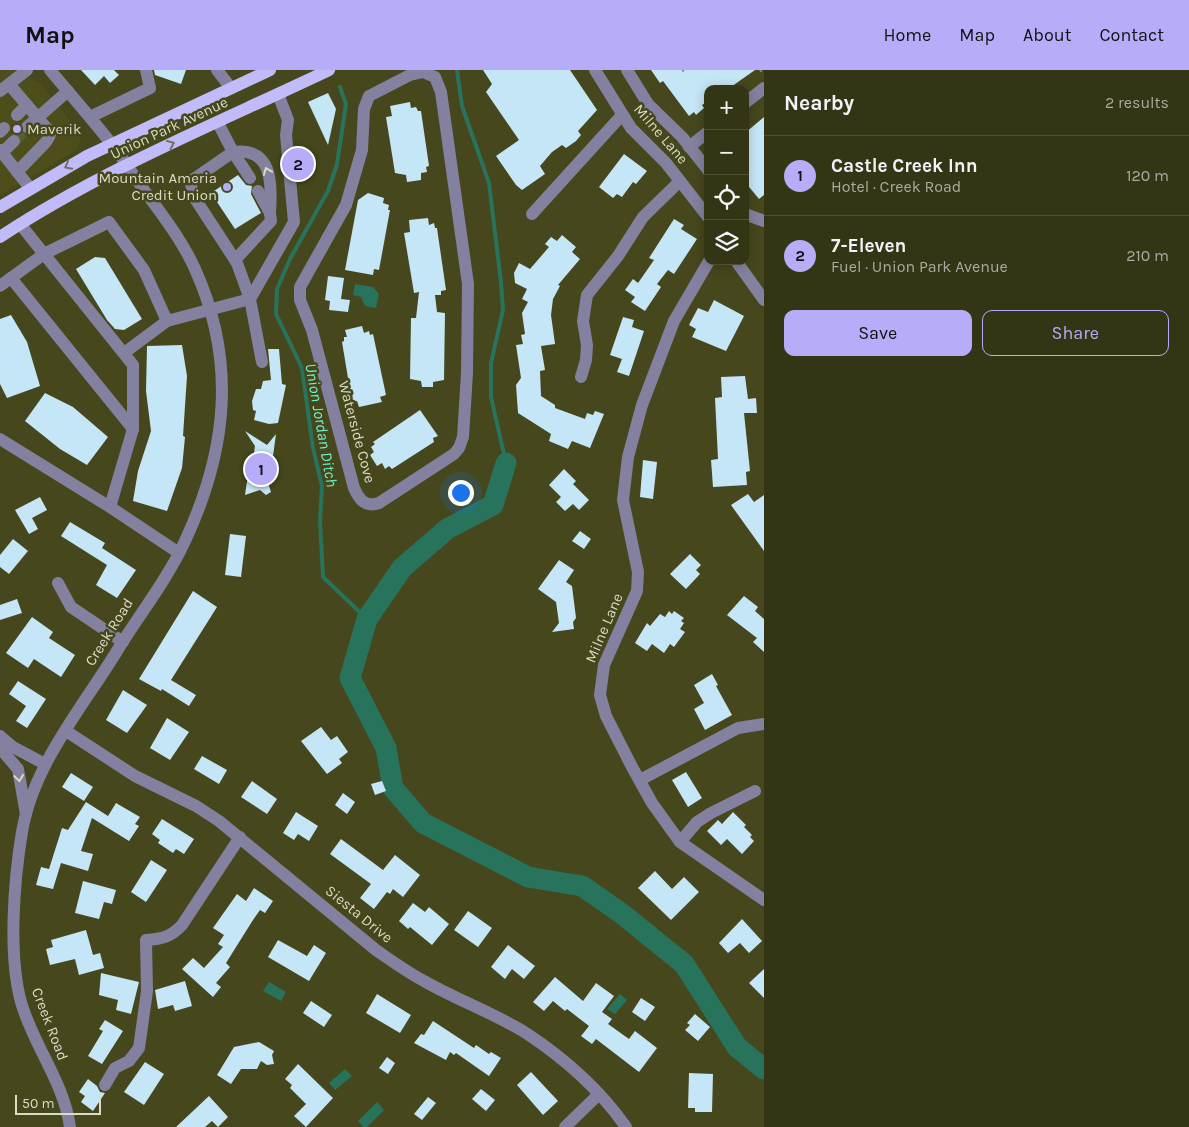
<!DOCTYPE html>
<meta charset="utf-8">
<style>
body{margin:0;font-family:Karla,sans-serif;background:#3c3d1e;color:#f1f3f6}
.controls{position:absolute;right:15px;top:15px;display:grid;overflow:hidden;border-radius:10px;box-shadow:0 2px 12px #0003}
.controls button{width:45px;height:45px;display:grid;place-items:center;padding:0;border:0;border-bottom:1px solid #4e5034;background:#343515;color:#f1f3f6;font:25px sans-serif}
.scale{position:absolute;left:15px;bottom:12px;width:86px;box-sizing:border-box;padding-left:5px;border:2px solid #dadcc4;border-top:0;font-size:14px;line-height:18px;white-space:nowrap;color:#dadcc4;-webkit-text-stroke:4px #46471c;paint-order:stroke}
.you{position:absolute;left:460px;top:422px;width:18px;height:18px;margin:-12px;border:4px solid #fff;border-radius:50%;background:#1a73e8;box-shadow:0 0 0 8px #1a73e833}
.badge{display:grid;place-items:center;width:32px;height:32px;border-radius:50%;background:#b6acf8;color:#111;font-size:16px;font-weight:700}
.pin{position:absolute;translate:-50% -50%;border:2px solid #fff;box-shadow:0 1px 5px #0006}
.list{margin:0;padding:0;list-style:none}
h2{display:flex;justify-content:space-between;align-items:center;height:65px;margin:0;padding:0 20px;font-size:21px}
h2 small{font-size:16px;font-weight:400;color:#a9aba0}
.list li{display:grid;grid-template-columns:32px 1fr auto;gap:15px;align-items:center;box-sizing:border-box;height:80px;padding:0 20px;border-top:1px solid #4e5034}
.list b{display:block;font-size:19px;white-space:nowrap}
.list p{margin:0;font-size:16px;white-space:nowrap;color:#a9aba0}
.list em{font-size:16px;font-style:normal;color:#a9aba0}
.actions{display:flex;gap:10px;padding:15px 20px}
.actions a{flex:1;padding:11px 0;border:1px solid #b6acf8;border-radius:10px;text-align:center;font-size:18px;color:#b6acf8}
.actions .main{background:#b6acf8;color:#111}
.icon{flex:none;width:28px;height:28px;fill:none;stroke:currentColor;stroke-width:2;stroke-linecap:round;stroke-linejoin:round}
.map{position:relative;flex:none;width:764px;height:1057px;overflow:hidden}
header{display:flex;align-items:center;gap:30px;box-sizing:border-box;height:70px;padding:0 25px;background:#b6acf8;color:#111}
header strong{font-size:24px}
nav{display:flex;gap:28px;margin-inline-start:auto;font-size:18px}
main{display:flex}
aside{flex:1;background:#343515}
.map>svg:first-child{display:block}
</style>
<header>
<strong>Map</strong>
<nav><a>Home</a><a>Map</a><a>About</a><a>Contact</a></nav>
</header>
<main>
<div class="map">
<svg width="764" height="1057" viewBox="0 0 764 1057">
<rect width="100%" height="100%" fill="#46471c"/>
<polygon fill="#4d4e1a" points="0,0 25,0 32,9 41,14 78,61 81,70 76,80 0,125"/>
<g fill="#28735c">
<polygon points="355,214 373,217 379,224 376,238 365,236 361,227 353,225"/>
<polygon points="269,912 286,922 281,931 263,921"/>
<polygon points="620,924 627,930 615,944 607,939"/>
<polygon points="345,999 352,1006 335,1020 329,1013"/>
<polygon points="377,1032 384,1040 367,1057 363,1057 358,1051"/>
</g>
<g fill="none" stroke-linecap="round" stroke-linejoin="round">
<g stroke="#28735c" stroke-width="4">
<polyline points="457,0 462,36 489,113 501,212 503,240 491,293 491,327 506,393"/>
<polyline points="340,17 346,34 337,94 328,121 290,189 277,219 276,244 302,298 313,378 322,416 320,451 323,507 367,549"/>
</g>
<polyline stroke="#28735c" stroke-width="21" points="506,393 493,435 447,459 402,498 367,549 350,608 386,678 393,718 423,753 528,807 582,816 621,843 684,894 737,977 764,999"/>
</g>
<g fill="#c5e6f6">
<polygon points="81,0 114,0 119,5 110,13 104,6 95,15"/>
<polygon points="154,0 186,0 181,14 155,5"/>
<polygon points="483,0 570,0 597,40 578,61 581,65 576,71 566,78 562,75 552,82 540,96 545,104 522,120 516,115 496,86 519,70 486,22 492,14"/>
<polygon points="651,0 755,0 728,19 708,19 708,31 702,35 704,38 696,45 694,42 689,46 663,11 660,13"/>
<polygon points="328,23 336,39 328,75 308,32"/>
<polygon points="410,32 411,38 416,37 418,41 421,41 429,96 426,97 427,102 421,103 421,110 407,112 406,105 395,103 386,47 392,46 390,36"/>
<polygon points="764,47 764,125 759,129 745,112 745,63"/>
<polygon points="624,84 647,101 636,114 633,112 622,127 617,124 613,128 599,117"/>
<polygon points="238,105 246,115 252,116 251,124 261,143 235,159 211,123"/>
<polygon points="368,123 384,128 383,133 389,135 388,140 390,140 379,200 374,199 373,205 345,200 358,130"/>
<polygon points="428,148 429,155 434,153 435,158 437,158 446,220 441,221 441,225 435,225 437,242 445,243 444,310 433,312 433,317 422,317 421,311 410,309 411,248 416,248 419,222 414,223 404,163 410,162 409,150"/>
<polygon points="674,149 684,155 681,159 697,169 674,204 668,200 657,214 661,217 645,241 631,232 635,227 625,220 633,209 638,213 654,190 649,188"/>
<polygon points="562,165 576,177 572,182 580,189 558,215 560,216 553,229 551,245 555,274 541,276 545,300 540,301 541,326 555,335 555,338 585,349 587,343 593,345 595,341 604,344 590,378 572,371 568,379 549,371 551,364 518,343 516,315 521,308 516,275 523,274 521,265 525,264 522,243 528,232 522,229 527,219 515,213 514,203 519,193 530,199 549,177 545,174 551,167 557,171"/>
<polygon points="95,187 105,188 142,249 124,260 115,259 107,250 76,199"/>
<polygon points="328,206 344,208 341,229 350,230 348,242 329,240 330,231 325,230"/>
<polygon points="714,230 744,246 726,281 692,267 696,259 689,255 698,238 708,242"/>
<polygon points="11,245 27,272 40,316 7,328 0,314 0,249"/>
<polygon points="623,247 634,250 632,257 644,261 629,306 617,302 622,289 610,285"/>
<polygon points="362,256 364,263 369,261 370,265 373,264 386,325 380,327 382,332 359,337 357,331 352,332 342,272 344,271 344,267 347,267 345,260"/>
<polygon points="182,275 187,306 183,366 185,367 182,398 167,441 133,431 138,401 151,361 146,321 147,276"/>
<polygon points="268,279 279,279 282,314 286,315 278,353 269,354 254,350 256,341 253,340 252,331 256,319 261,319 263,311 271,310"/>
<polygon points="745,306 748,329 756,328 757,343 744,343 750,401 746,402 747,415 713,417 711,390 718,389 715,328 722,327 721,307"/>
<polygon points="45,323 73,337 108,367 87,395 60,379 25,351"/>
<polygon points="420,340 438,366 433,368 434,372 392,399 389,396 385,399 382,393 377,396 370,385 374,382 371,377 375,374 373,372"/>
<polygon points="245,361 267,375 276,364 269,416 271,422 266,425 260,420 245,425 250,391 253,389 255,376"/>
<polygon points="643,390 657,392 653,429 640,427"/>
<polygon points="564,399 576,411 573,414 589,430 579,440 573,434 565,441 556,432 561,427 549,415"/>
<polygon points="748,424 754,432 764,425 764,481 731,435"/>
<polygon points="40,427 47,440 32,448 38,459 29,464 15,440"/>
<polygon points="70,452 105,473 102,478 136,500 117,528 96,515 107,495 61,466"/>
<polygon points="580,461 591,469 584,479 572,471"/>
<polygon points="230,464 246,466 241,507 225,505"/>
<polygon points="13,469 28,481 9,504 0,497 0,485"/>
<polygon points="690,484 701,495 696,500 700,504 686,519 670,504"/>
<polygon points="559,490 574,500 566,512 572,516 576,548 573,552 574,559 552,562 559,553 556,532 538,519"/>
<polygon points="193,521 217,537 171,610 196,625 189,636 162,619 161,621 139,609"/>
<polygon points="744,526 758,537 755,541 764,549 764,582 753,572 757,568 727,545"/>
<polygon points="17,529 22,543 0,550 0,535"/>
<polygon points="669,541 672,544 674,541 684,548 681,551 684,553 680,559 685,562 674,577 670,574 664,583 652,574 647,581 635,573 647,553 650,556 660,544 665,547"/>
<polygon points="32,547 53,562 49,568 75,585 61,607 34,589 28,598 6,583"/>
<polygon points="712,604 718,615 716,616 732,645 705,660 694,639 704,633 694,615"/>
<polygon points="18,611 46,629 27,658 16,651 26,636 9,624"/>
<polygon points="123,620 147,635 127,663 106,650"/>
<polygon points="167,648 189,662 170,690 150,678"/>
<polygon points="321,657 331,670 337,666 348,682 339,689 342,693 327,704 301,671"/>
<polygon points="202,686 227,700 219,714 194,699"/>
<polygon points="686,702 702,728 688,737 672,710"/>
<polygon points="71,703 93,717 84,731 62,717"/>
<polygon points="252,711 277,729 267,744 241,727"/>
<polygon points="382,711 386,721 375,725 371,714"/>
<polygon points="343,723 355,732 347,744 335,735"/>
<polygon points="86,732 108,746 116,733 140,747 135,754 139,756 129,771 92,748 81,781 93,784 88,801 61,793 53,819 36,815 41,797 49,799 62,758 68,760"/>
<polygon points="296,742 318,756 309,771 298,764 294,770 283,763"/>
<polygon points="733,742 746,755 744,757 752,765 750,767 754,771 742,784 727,769 721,775 707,761 718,750 722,754"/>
<polygon points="162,749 194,769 184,784 176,779 173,783 158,773 160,770 152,764"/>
<polygon points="341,769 383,800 395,785 420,805 403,827 393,819 390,824 387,822 374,839 360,828 371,814 330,784"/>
<polygon points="151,790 167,800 146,832 131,822"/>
<polygon points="655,801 672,819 684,807 699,822 671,850 638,818"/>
<polygon points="83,811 116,820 112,834 104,832 99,849 75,843"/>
<polygon points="254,818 273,831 265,843 260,840 253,850 226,893 230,897 216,913 221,917 213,927 182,899 193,888 204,898 223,877 218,874 224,865 213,858 237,824 246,831"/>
<polygon points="413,833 425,842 429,837 449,854 432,875 410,857 408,859 399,851"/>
<polygon points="468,841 492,858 478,877 454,860"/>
<polygon points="742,849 762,871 749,883 740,873 728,883 719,873"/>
<polygon points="86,860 93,885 100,883 104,898 79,905 75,889 50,895 46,879 53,877 51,870"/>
<polygon points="278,870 307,886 314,875 326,883 309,911 268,887"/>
<polygon points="508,875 535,896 524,909 512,899 505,909 491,897"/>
<polygon points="764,899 764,928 749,913"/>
<polygon points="101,903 139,912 131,944 116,940 118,930 99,925"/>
<polygon points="555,907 583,931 596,913 614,926 602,942 612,949 608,954 629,969 635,961 657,978 639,1002 596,969 592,974 581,966 589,956 567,939 565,941 553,931 544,941 533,932"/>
<polygon points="185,911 192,936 175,941 173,935 158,939 155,920"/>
<polygon points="377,924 411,945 400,963 366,943"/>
<polygon points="641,928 655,937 645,951 632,942"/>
<polygon points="311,931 332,945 324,957 303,943"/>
<polygon points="695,944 710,957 698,971 685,960 690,955 687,953"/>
<polygon points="105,950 123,961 102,994 88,986 103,961 99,959"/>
<polygon points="433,951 474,978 476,975 489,984 491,982 501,988 489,1006 456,983 454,985 450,982 446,990 414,973 421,964 424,965"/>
<polygon points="259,972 274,981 272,985 274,994 267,995 261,991 257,999 241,999 231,1014 217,1005 234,977"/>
<polygon points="387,987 395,993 388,1004 379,998"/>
<polygon points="145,992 164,1004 144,1035 124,1022"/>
<polygon points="298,994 333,1028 306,1057 294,1046 306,1034 290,1018 292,1015 285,1009"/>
<polygon points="531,1002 558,1031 543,1045 517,1015"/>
<polygon points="689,1003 713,1004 712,1042 695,1042 695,1038 688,1038"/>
<polygon points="88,1009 97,1016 100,1022 105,1023 93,1041 81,1032 85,1026 79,1022"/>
<polygon points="481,1019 495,1030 486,1041 472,1029"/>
<polygon points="209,1026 228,1047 218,1057 212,1051 205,1057 176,1057"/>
<polygon points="428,1027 436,1033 422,1050 414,1044"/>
</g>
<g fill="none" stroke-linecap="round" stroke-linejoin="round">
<polyline stroke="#5c5d35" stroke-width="12" stroke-dasharray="12 6" stroke-linecap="butt" points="14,71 27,57"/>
<g stroke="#898b69" stroke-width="2" stroke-dasharray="2.5 4" stroke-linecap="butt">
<polyline points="760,0 764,5"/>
<polyline points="682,1 684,0"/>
</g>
<g stroke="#84809f" stroke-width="12">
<path d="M50,0c20,24 41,48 60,72 13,16 23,33 34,48 19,26 38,50 51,79 42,93 32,182 -10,272 -18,39 -46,74 -68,110 -35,57 -84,114 -95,181 -8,48 -14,123 -1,170 12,43 43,80 49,125"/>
<polyline points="217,0 231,18"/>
<polyline points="595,0 631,58 666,93 708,147"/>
<polyline points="627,0 648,34 682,67 708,100"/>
<path d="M423,2l12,5 6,15 27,192 -1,89 -4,64 -4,11 -5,6 -75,49c-14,5 -20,-4 -25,-15l-42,-158 -12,-30v-13l46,-82 16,-55 2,-41 5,-13 41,-21z"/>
<polyline points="9,14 48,60 50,65 46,72 17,102"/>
<polyline points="0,21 27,0"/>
<polyline points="745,33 764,18"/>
<polyline points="17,45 27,35"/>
<polyline points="90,47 150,18 146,0"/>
<polyline points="27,57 68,21"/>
<polyline points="0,62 4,58"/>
<polyline points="689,77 708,62"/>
<polyline points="0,80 30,118"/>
<polyline points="2,83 14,71"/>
<path d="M250,108l-17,-26c40,-5 39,32 37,61"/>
<polyline points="532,144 622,45"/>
<polyline points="745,144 764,151"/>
<polyline points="235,190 271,151 270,143 258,121"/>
<polyline points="709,191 674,251 642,335 628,387 623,430 638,502 637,521 604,595 600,625 606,646 632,697 652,733 680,772 764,830"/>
<polyline points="736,191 764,230"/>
<polyline points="11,208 133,359"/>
<polyline points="0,216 44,184 109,152 144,200 167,251 124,283"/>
<polyline points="167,251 250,229 237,193 192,124 191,111 233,82 218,53"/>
<polyline points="262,292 250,229 294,152 286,65 288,50 278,24"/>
<polyline points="581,307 586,290 587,275 583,251 587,225 618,186 643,147 680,111"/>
<polyline points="0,369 110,437 133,359 133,295 20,154"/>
<polyline points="110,437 179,483"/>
<polyline points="58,513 71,537 123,572"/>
<path d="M66,661l69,45 61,30 23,15 157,129c16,11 31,22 48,31 33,19 70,32 102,52 38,25 74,57 100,94"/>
<polyline points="0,666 13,677 45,694"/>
<polyline points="0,678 18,699 26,744"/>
<polyline points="640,710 738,658 764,654"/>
<polyline points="680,772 697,752 711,743 755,721"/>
<path d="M105,1015l10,-17 14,-7 10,-13 8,-57 -1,-51c16,-1 25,-3 36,-15l58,-88"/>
<polyline points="565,1057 599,1024"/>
</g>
<g stroke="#c2bbf9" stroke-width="12">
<polyline points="0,137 87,86 270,0"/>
<path d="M0,167c103,-68 218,-114 329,-167"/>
</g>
</g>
<defs><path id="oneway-chevron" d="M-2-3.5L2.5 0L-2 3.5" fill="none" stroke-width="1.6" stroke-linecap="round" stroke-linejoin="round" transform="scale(1.25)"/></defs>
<g stroke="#717069">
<use href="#oneway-chevron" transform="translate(171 74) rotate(-25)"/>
<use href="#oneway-chevron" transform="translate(68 96) rotate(152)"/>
</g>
<g stroke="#dadcc4">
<use href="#oneway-chevron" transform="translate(267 101) rotate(-112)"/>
<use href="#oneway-chevron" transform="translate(19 708) rotate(82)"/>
</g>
<g fill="#b6acf8" stroke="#46471c" stroke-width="2">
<circle cx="17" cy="59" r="5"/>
<circle cx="227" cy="117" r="5"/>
</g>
<g text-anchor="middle" stroke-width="5" stroke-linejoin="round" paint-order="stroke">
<g font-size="15" fill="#dadcc4" stroke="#46471c">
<text transform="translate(169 58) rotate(-25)" y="5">Union Park Avenue</text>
<text transform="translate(661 64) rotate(49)" y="5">Milne Lane</text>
<text transform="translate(357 362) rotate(75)" y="5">Waterside Cove</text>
<text transform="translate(604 558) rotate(-67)" y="5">Milne Lane</text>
<text transform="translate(109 562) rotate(-58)" y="5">Creek Road</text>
<text transform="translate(359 844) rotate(39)" y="5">Siesta Drive</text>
<text transform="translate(50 954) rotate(69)" y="5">Creek Road</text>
</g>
<g font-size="15" fill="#dadcc4" stroke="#46471c" text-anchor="start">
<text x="27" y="64">Maverik</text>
<text x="217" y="113" text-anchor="end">Mountain Ameria<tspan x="217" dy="17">Credit Union</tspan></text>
</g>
<g font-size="16" font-style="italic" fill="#6ef3c9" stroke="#46471c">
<text transform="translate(322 355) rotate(80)" y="6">Union Jordan Ditch</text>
</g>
</g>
</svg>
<div class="controls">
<button>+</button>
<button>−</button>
<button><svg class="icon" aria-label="locate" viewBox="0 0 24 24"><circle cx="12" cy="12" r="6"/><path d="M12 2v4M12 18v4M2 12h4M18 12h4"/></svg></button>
<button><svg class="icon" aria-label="layers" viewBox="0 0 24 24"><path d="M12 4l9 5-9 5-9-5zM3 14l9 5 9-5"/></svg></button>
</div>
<div class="scale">50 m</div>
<div class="you"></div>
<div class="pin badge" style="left:261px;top:399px">1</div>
<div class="pin badge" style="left:298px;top:94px">2</div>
</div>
<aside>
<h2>Nearby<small>2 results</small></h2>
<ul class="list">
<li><span class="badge">1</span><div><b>Castle Creek Inn</b><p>Hotel · Creek Road</p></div><em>120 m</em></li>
<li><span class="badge">2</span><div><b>7-Eleven</b><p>Fuel · Union Park Avenue</p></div><em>210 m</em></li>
</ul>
<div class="actions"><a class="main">Save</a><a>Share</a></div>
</aside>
</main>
